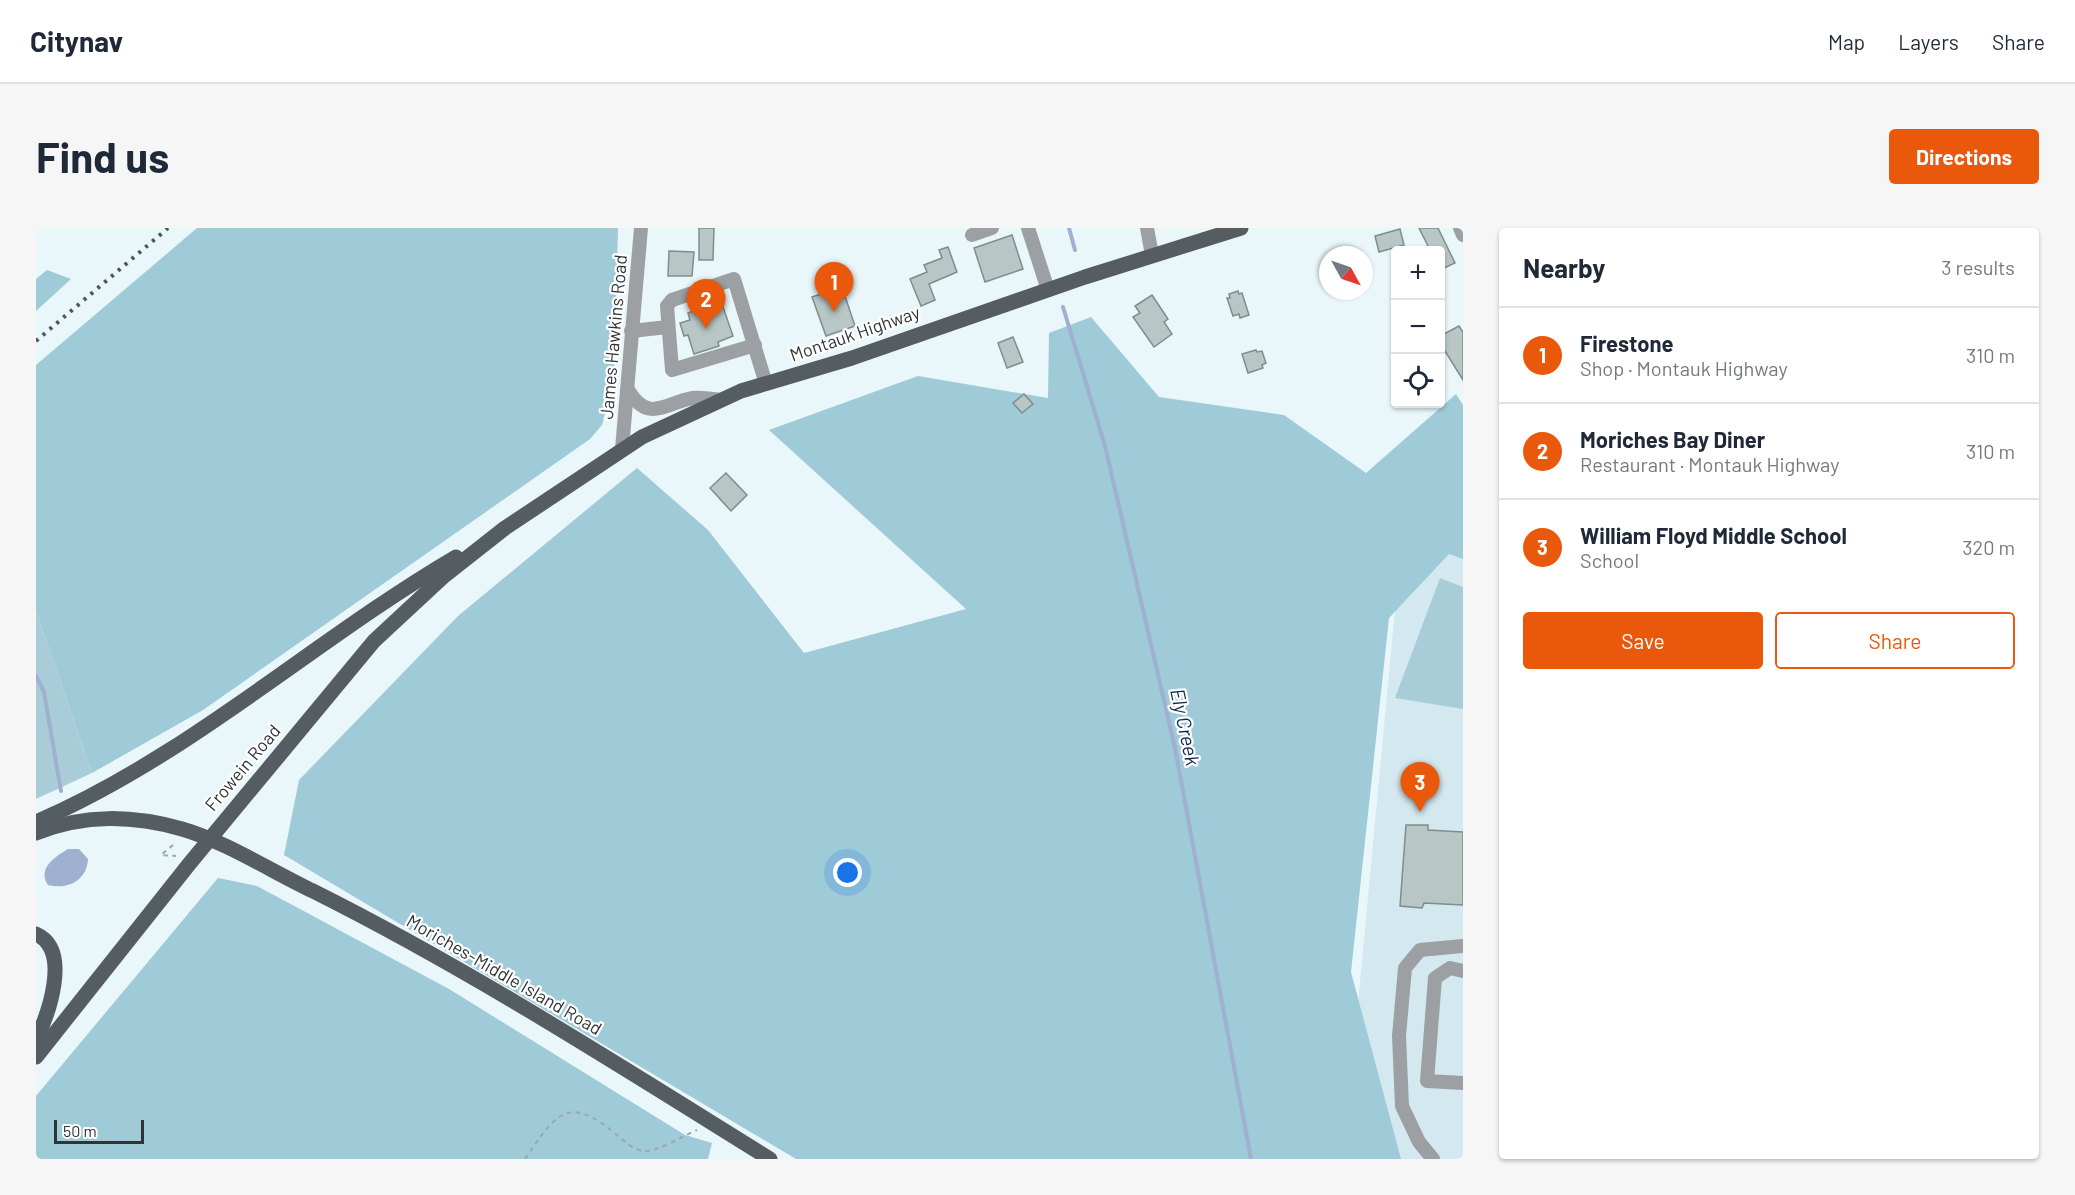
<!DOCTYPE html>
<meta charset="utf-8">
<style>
body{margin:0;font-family:Barlow,sans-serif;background:#f6f6f7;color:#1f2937}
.controls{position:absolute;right:18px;top:18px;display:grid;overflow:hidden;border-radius:6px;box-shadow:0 2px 4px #0004}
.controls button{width:54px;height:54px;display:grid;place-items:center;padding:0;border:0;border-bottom:2px solid #e0e1e3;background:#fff;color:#1f2937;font:30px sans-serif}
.compass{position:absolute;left:1283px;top:18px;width:54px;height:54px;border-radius:50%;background:#fff;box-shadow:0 2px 4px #0004;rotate:130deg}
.scale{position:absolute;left:18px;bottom:15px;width:90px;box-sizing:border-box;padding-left:6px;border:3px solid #2f3435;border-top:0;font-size:16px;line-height:21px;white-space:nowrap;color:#2f3435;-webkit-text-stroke:4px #fff;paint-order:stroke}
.you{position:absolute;left:812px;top:645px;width:21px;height:21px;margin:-15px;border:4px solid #fff;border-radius:50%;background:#1a73e8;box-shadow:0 0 0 9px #1a73e833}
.badge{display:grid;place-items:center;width:39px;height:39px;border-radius:50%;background:#ea580c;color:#fff;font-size:20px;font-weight:700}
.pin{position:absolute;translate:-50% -50px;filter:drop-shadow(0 2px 3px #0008)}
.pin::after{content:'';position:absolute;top:32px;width:21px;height:18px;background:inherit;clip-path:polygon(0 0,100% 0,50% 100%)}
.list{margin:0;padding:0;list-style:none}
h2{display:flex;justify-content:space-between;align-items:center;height:78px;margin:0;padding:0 24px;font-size:26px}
h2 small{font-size:20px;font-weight:400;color:#747a83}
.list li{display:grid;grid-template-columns:39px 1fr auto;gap:18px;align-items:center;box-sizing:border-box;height:96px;padding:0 24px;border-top:2px solid #e0e1e3}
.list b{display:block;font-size:22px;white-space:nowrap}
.list p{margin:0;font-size:20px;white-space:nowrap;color:#747a83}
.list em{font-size:20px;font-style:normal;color:#747a83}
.actions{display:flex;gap:12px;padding:18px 24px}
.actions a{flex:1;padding:14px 0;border:2px solid #ea580c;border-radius:6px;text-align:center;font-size:21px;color:#ea580c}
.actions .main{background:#ea580c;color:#fff}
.icon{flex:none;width:33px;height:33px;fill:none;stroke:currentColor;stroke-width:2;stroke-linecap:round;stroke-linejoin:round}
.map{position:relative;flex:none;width:1427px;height:931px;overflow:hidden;border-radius:6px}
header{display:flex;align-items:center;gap:36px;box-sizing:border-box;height:84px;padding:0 30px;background:#fff;border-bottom:2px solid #e0e1e3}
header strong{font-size:28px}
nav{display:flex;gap:33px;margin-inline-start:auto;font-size:21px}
.intro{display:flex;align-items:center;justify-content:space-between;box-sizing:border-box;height:144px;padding:0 36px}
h1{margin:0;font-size:42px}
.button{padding:15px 27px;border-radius:6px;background:#ea580c;color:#fff;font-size:21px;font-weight:700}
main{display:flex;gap:36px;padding:0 36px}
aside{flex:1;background:#fff;border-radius:6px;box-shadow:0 2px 4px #0004}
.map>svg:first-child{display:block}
</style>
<header>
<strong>Citynav</strong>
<nav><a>Map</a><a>Layers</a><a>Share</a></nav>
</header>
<div class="intro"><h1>Find us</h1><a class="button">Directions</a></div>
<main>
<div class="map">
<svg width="1427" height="931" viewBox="0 0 1427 931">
<rect width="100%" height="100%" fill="#e9f6fa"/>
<polygon fill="#d4e8ef" points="1369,276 1427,317 1427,931 1324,931 1315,850"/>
<g fill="#a8cdd9">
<polygon points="1404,350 1427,359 1427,481 1359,470"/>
<polygon points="0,383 56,545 0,571"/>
</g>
<g fill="#9fcad8">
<polygon points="161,0 582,0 578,148 566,197 554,211 167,482 56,545 0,383 0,137"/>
<polygon points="11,42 35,51 0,83 0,51"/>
<polygon points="1055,89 1123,169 1248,187 1330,245 1420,166 1427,177 1427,331 1413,326 1353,390 1315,744 1365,931 760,931 248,627 263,552 422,388 601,240 672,302 768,425 930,381 733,202 882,148 1012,170 1013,105"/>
<polygon points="182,650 221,658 413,761 649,907 676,915 672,931 0,931 0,868"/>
</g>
<path fill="#9fb0d0" d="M32,621h11l9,10c-1,22 -21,31 -40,26 -11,-17 7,-28 20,-36z"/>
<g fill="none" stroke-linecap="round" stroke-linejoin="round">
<g stroke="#9fb0d0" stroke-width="4">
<polyline points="1033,0 1039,22"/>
<polyline points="1027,79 1069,218 1139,520 1215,931"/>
<polyline points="0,448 8,464 25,563"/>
</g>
</g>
<g fill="#b8c6c6" stroke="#808d8d" stroke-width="1.5">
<polygon points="663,0 678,0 677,32 663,32"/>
<polygon points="1383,0 1402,0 1419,35 1404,42 1404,22 1394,22"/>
<polygon points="1364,1 1368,17 1343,24 1339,8"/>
<polygon points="976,7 987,41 949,54 938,20"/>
<polygon points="912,19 921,44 893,56 899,72 885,78 874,51 891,44 888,37 906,30 903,22"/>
<polygon points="633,23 658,24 656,48 632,48"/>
<polygon points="806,59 819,98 790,108 776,69"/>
<polygon points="1202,63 1203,66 1206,65 1213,87 1204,90 1203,86 1197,88 1191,70 1194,70 1193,66"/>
<polygon points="1116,67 1132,91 1128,94 1136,106 1118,119 1097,89 1104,85 1099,78"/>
<polygon points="685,73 697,108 682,114 683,118 658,126 652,107 648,108 644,95 654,92 652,85"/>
<polygon points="1423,98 1427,104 1427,152 1404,115 1404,108"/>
<polygon points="977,109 987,134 971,140 962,115"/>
<polygon points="1220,122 1221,124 1226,123 1230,135 1226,137 1227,140 1212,145 1206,126"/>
<polygon points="988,166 997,176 986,185 977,175"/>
<polygon points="690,245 711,267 695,283 674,260"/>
<polygon points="1370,597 1392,597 1392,602 1427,604 1427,677 1388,675 1386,680 1364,678"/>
</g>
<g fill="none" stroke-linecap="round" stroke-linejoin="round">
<g stroke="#9da7aa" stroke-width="2" stroke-dasharray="4.5 4.5" stroke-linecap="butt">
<polyline points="137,617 125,627 140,628"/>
<path d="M489,931c31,-45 42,-66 92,-24 8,7 18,16 28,16 12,1 40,-16 52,-21"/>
</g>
<g stroke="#9ca0a3" stroke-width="14">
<polyline points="992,0 1012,62"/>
<polyline points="1111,0 1116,27"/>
<polyline points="1424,0 1427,7"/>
<polyline points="936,7 956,0"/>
<polyline points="595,103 632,99"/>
<polyline points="719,117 636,142 631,78 636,72 698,51 730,156"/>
<path d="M592,162c21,34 36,13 65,8 8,-1 20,1 28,2"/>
<polyline points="586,221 605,0"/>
<polyline points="1427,743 1414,740 1399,750 1391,853 1427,855"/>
<polyline points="1397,931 1383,914 1366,878 1363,808 1369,740 1384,722 1427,718"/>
</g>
<g stroke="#555c62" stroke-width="15">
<path d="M0,594c153,-66 277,-181 420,-265"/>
<path d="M0,605c49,-19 96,-18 146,-4 42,12 91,43 131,62 158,79 307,175 457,268"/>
<path d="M0,706c36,16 12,81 0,106"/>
<polyline points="0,829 154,635 338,413 408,348 469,300 606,209 705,163 816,130 1049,49 1205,0"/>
</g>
<polyline stroke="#505658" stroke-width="4" stroke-dasharray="3 6" stroke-linecap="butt" points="0,113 132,0"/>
</g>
<g text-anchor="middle" stroke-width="4.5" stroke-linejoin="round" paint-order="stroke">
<g font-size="18" fill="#2f3435" stroke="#fff">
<text transform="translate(819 106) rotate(-19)" y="6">Montauk Highway</text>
<text transform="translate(578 109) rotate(-85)" y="6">James Hawkins Road</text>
<text transform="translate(207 540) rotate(-50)" y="6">Frowein Road</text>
<text transform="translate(468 747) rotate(30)" y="6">Moriches-Middle Island Road</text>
</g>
<g font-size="20" font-style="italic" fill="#162953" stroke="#fff">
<text transform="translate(1149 499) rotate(78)" y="7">Ely Creek</text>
</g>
</g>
</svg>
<div class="controls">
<button>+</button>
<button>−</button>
<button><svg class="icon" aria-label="locate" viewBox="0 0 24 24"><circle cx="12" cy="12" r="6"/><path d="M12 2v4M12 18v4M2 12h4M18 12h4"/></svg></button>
</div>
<svg class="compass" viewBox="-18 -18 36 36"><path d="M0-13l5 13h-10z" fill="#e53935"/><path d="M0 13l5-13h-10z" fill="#747a83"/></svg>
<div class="scale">50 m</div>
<div class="you"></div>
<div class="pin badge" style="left:798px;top:84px">1</div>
<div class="pin badge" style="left:670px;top:101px">2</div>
<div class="pin badge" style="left:1384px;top:584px">3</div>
</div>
<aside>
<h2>Nearby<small>3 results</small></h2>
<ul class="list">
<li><span class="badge">1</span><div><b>Firestone</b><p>Shop · Montauk Highway</p></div><em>310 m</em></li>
<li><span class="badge">2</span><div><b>Moriches Bay Diner</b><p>Restaurant · Montauk Highway</p></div><em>310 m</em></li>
<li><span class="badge">3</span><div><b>William Floyd Middle School</b><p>School</p></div><em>320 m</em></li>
</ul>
<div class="actions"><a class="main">Save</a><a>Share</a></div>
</aside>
</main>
